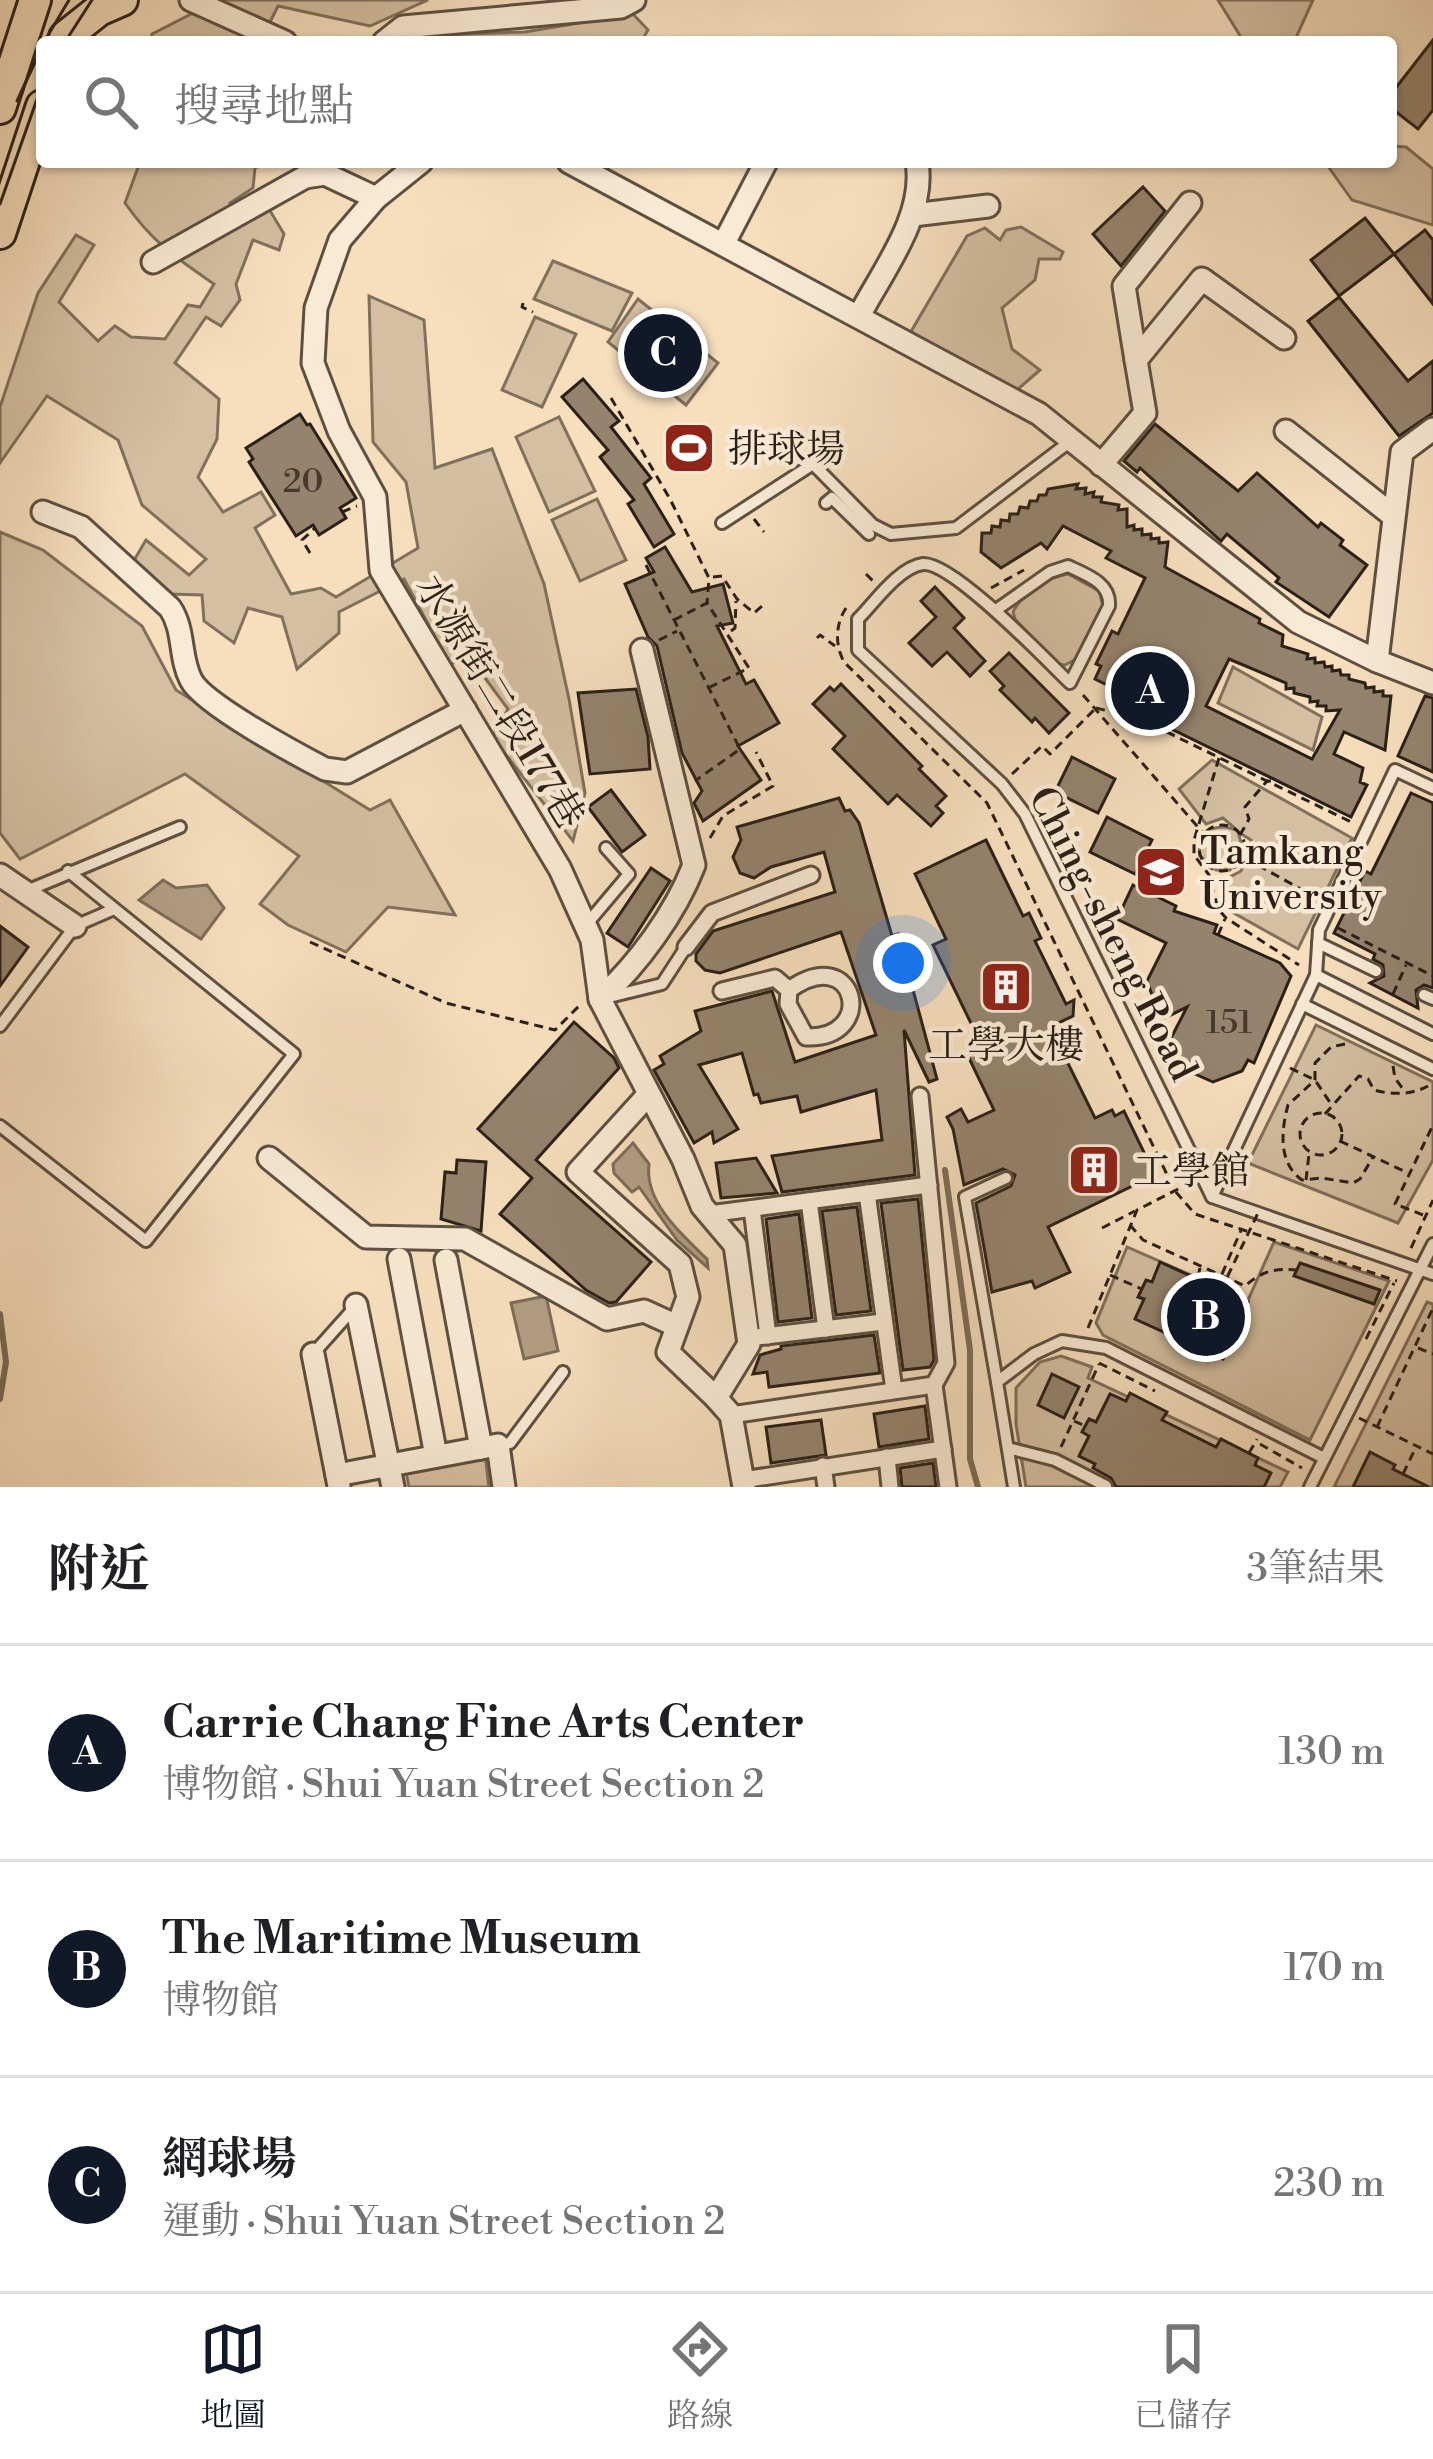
<!DOCTYPE html>
<html lang="zh-TW">
<meta charset="utf-8">
<style>
body{margin:0;font-family:"Libre Bodoni","Noto Serif TC",serif;background:#f2f2f2;color:#202124}
.you{position:absolute;left:903px;top:963px;width:42px;height:42px;margin:-30px;border:9px solid #fff;border-radius:50%;background:#1a73e8;box-shadow:0 0 0 18px #1a73e833}
.badge{display:grid;place-items:center;width:78px;height:78px;border-radius:50%;background:#111827;color:#fff;font-size:39px;font-weight:700}
.pin{position:absolute;translate:-50% -50%;border:6px solid #fff;box-shadow:0 3px 12px #0006}
.list{margin:0;padding:0;list-style:none}
h2{display:flex;justify-content:space-between;align-items:center;height:156px;margin:0;padding:0 48px;font-size:51px}
h2 small{font-size:39px;font-weight:400;color:#757577}
.list li{display:grid;grid-template-columns:78px 1fr auto;gap:36px;align-items:center;box-sizing:border-box;height:216px;padding:0 48px;border-top:3px solid #e0e0e0}
.list b{display:block;font-size:45px;white-space:nowrap}
.list p{margin:0;font-size:39px;white-space:nowrap;color:#757577}
.list em{font-size:39px;font-style:normal;color:#757577}
.icon{flex:none;width:66px;height:66px;fill:none;stroke:currentColor;stroke-width:2;stroke-linecap:round;stroke-linejoin:round}
.map{position:relative;flex:none;width:1433px;height:1487px;overflow:hidden}
.search{position:absolute;background:#fff;box-shadow:0 3px 9px #0004;left:36px;right:36px;top:36px;height:132px;display:flex;align-items:center;gap:30px;box-sizing:border-box;padding:0 42px;border-radius:12px;color:#757577;font-size:45px}
.sheet{height:804px;background:#fff}
nav{display:flex;justify-content:space-around;align-items:center;box-sizing:border-box;height:168px;border-top:3px solid #e0e0e0;background:#fff;font-size:33px;color:#757577}
nav a{display:grid;justify-items:center;gap:6px}
nav .on{color:#111827}
.map>svg:first-child{display:block}
</style>
<div class="map">
<svg width="1433" height="1487" viewBox="0 0 1433 1487">
<rect width="100%" height="100%" fill="#f7dfbe"/>
<filter id="stains"><feTurbulence type="fractalNoise" baseFrequency=".00167" numOctaves="4"/><feColorMatrix values="0 0 0 0 .2 0 0 0 0 .09 0 0 0 0 .02 0 0 0 .5 -.17"/></filter>
<radialGradient id="worn" r=".72"><stop offset=".6" stop-color="#630" stop-opacity="0"/><stop offset="1" stop-color="#630" stop-opacity=".3"/></radialGradient>
<g fill="#d4bfa2" stroke="#80705c" stroke-width="3">
<polygon points="196,0 428,0 370,26 278,6 268,26 248,42 150,42 152,34 193,13"/>
<polygon points="1218,0 1313,0 1294,42 1244,42"/>
<polygon points="633,14 648,30 641,42 458,42 439,35 525,32"/>
<polygon points="1391,146 1406,147 1433,169 1433,225 1352,200 1325,162 1391,162"/>
<path d="M140,162h127l-12,6 -2,20 -23,15 14,16 25,-10 15,25 -5,16 -26,-10 -17,44 4,16 -19,26 -15,-9 -31,46 44,36 -2,40 -19,38 25,35 38,-20 14,23 -20,13 36,66 30,-6 15,9 82,-49 -12,-66 -33,-40 -4,-146 55,24 11,148 57,-19 52,135 25,115 16,94 -12,48 -81,-104 16,-28 -40,-54 -18,10 -46,-86 -65,33v21l-42,36 -15,-52 -34,-9 -14,35 -30,-22 -2,-26 -35,-1 -34,-32 13,-22 43,35 17,-16 -64,-54 -24,-65 -71,-44 -47,67v-56l38,-114 38,-58 18,10 -35,57 39,39 17,-15 16,11 34,2 23,-34 12,2 14,-23c-39,-27 -61,-41 -89,-81z"/>
<polygon points="1021,227 1063,252 1060,259 1039,259 1035,280 1002,308 1012,349 1040,370 1017,390 909,335 967,236 985,228 1000,240 1006,230"/>
<polygon points="553,261 632,293 612,331 534,299"/>
<polygon points="638,299 718,363 686,405 608,342"/>
<polygon points="535,317 576,334 542,407 502,390"/>
<polygon points="559,417 595,491 549,512 516,437"/>
<polygon points="597,499 626,560 580,581 552,520"/>
<polygon points="0,532 43,550 142,626 176,690 370,810 390,800 455,915 388,907 346,952 288,925 260,904 299,856 185,774 20,859 0,833"/>
<path d="M1068,574l31,17 4,15 -25,52 -13,7 -8,-1 -42,-45 -2,-7c9,-18 35,-35 55,-38z"/>
<polygon points="1233,667 1322,717 1313,750 1218,703"/>
<path d="M1212,760l140,78 -54,111 -66,-37 -8,-32 17,-9 10,-31 -13,-8 6,21 -14,17h-14l-16,-14c-4,-27 18,-34 38,-25l-15,-13 -17,6 -27,-35z"/>
<polygon points="1316,1025 1433,1082 1433,1160 1398,1223 1248,1163"/>
<polygon points="1274,1242 1389,1281 1310,1440 1103,1335 1096,1323 1127,1247 1248,1300"/>
<polygon points="1427,1302 1433,1304 1433,1487 1334,1487"/>
<polygon points="1061,1356 1092,1367 1088,1378 1288,1472 1280,1487 1026,1487 1016,1424 1016,1388 1040,1362"/>
<polygon points="485,1454 489,1487 409,1487 406,1472"/>
</g>
<g fill="#b29e85" stroke="#7c6c59" stroke-width="3">
<polygon points="163,880 176,888 207,885 224,908 201,939 139,900"/>
<path d="M633,1143l16,21c-5,38 33,71 58,95l1,9 -31,-28 -38,-53 -7,5 -18,-19 -1,-9z"/>
<polygon points="546,1296 558,1351 524,1359 511,1303"/>
</g>
<g fill="none" stroke-linecap="round" stroke-linejoin="round">
<g stroke="#7c6c59" stroke-width="6">
<polyline points="945,1170 970,1350 970,1459 978,1487"/>
<polyline points="0,1314 6,1362 0,1399"/>
</g>
</g>
<g fill="#95836e" stroke="#2b2017" stroke-width="3" fill-rule="evenodd">
<polygon points="1433,40 1433,110 1418,129 1391,108 1391,94"/>
<polygon points="1143,187 1165,211 1121,266 1093,234"/>
<polygon points="1365,218 1394,254 1425,230 1433,240 1433,304 1394,254 1339,296 1311,260"/>
<polygon points="1339,297 1408,381 1433,361 1433,413 1399,436 1308,321"/>
<polygon points="583,379 619,421 611,427 651,478 644,484 674,534 654,547 628,504 634,500 600,457 608,450 562,397"/>
<polygon points="300,414 307,425 310,424 356,498 340,508 346,518 319,535 313,525 296,536 249,462 253,459 246,448"/>
<polygon points="1155,424 1238,491 1257,473 1318,527 1321,523 1343,540 1340,545 1367,565 1329,617 1276,582 1279,578 1227,534 1221,541 1140,468 1137,472 1124,461"/>
<path d="M1078,484l-2,5 10,-1 -1,6 9,-2 -1,5h9l-1,5 18,3 -1,5 9,-1v18l7,-2v5l8,-1v6l9,-1v5l8,-1v5l9,-1 -3,25 95,52 -1,4 24,12 -1,11 26,8 -1,5 8,-1v5l9,-1 1,5 7,-1v5l8,-1 1,5h8v4l16,4 1,5 8,-1v5l9,-1v5h8l-6,54 -41,-18 -10,22 29,14 -3,14 7,3 -16,32 -212,-104 5,-10 -49,-24 6,-13 -5,-2 16,-33 6,3 27,-56 -39,-20 5,-7 -48,-25 -16,23 -6,-6 -40,25 -20,-16 1,-19h9l1,-7 8,1 1,-7 8,1 1,-7h8l2,-7 8,1 2,-7h7l2,-6h7l2,-6zM1229,659l57,24v6l8,-1v5l16,4v5l8,-1 -1,5h9v5l14,-1 -28,49 -106,-53z"/>
<polygon points="665,547 692,592 723,584 733,623 717,626 746,684 754,680 779,723 738,746 761,780 703,821 694,803 702,791 682,753 657,646 648,637 625,584 654,572 646,558"/>
<polygon points="935,587 964,618 954,628 985,661 970,676 947,652 932,666 909,643 936,617 921,601"/>
<polygon points="1009,653 1069,713 1049,733 1035,718 1032,722 1000,690 1004,686 990,671"/>
<polygon points="841,684 922,766 919,769 946,796 936,806 943,813 931,826 897,795 888,804 833,749 845,736 813,704 830,687 834,691"/>
<polygon points="636,689 648,737 650,769 590,774 578,693"/>
<polygon points="1425,696 1433,698 1433,772 1398,756"/>
<polygon points="1072,757 1115,779 1098,813 1055,792"/>
<polygon points="611,790 645,835 622,852 588,807"/>
<polygon points="1411,793 1433,803 1433,988 1424,985 1416,990 1418,1008 1370,983 1384,976 1383,965 1373,959 1375,954 1334,933 1365,871 1371,874"/>
<polygon points="839,798 845,811 850,810 859,823 892,936 898,934 937,1079 929,1082 904,1030 915,1175 782,1192 772,1156 882,1140 876,1090 801,1112 797,1096 761,1103 758,1094 754,1095 742,1053 699,1065 738,1129 714,1143 712,1132 694,1143 654,1070 664,1064 660,1056 701,1031 695,1011 772,991 795,1062 876,1035 841,932 720,973 705,970 696,961 696,954 713,931 835,892 824,852 771,867 754,878 740,873 733,857 741,840 737,827"/>
<polygon points="1107,817 1152,840 1135,874 1090,852"/>
<polygon points="986,840 1023,916 1029,913 1041,938 1035,941 1066,1004 1074,1000 1073,1016 1050,1027 1095,1118 1112,1110 1115,1116 1124,1111 1155,1175 1048,1227 1070,1272 1035,1288 1032,1281 992,1292 976,1203 1011,1186 1015,1175 1003,1169 964,1185 953,1129 947,1117 961,1109 968,1122 994,1110 967,1054 982,1046 933,945 946,939 915,874"/>
<polygon points="651,868 670,881 628,947 607,933"/>
<polygon points="1133,885 1176,906 1174,911 1217,925 1214,933 1280,963 1291,976 1254,1063 1248,1060 1242,1071 1213,1082 1184,1069 1170,1040 1187,1007 1161,1020 1147,981 1166,943 1117,919"/>
<polygon points="0,926 28,947 0,986"/>
<polygon points="574,1022 614,1058 619,1068 536,1160 651,1262 616,1302 609,1303 586,1290 500,1214 532,1178 478,1129"/>
<polygon points="756,1158 777,1193 721,1198 716,1163"/>
<polygon points="457,1160 486,1162 481,1231 441,1219 445,1172 456,1173"/>
<polygon points="918,1199 934,1360 930,1367 903,1370 881,1203"/>
<polygon points="857,1207 871,1311 836,1315 822,1211"/>
<polygon points="799,1214 812,1318 778,1322 766,1219"/>
<polygon points="1160,1262 1248,1302 1223,1359 1135,1319 1144,1299 1138,1297 1146,1280 1152,1282"/>
<polygon points="1300,1263 1380,1290 1374,1304 1294,1276"/>
<polygon points="874,1335 880,1373 769,1387 767,1372 753,1374 760,1355 781,1349 781,1346"/>
<polygon points="1052,1374 1079,1387 1064,1418 1038,1405"/>
<polygon points="1130,1393 1167,1412 1162,1420 1216,1447 1221,1439 1258,1458 1255,1465 1271,1473 1264,1487 1116,1487 1111,1478 1093,1468 1095,1464 1079,1456 1089,1436 1082,1432 1089,1419 1096,1422 1110,1394 1126,1401"/>
<polygon points="925,1406 929,1439 879,1447 874,1414"/>
<polygon points="821,1420 826,1455 771,1463 766,1427"/>
<polygon points="1370,1452 1395,1465 1393,1469 1429,1487 1353,1487"/>
<polygon points="933,1463 936,1487 902,1487 900,1468"/>
</g>
<g fill="none" stroke-linecap="round" stroke-linejoin="round">
<g stroke="#5e5041" stroke-width="16">
<g id="service">
<polyline points="826,503 832,498 869,534"/>
<polyline points="722,523 813,464 873,525 891,534 956,528 1072,440"/>
<path d="M996,610l54,-38 18,-6c19,9 43,17 41,40l-39,77c-24,-23 -117,-121 -147,-119 -24,3 -49,39 -65,55v31l144,134 23,30 187,383 221,77"/>
<polyline points="24,892 180,827"/>
<polyline points="586,925 629,874 606,848"/>
<polyline points="1318,943 1376,971"/>
<polyline points="1316,975 1319,930 1395,770 1433,788"/>
<polyline points="1424,995 1433,999"/>
<polyline points="609,997 662,984 686,947"/>
<polyline points="1302,1004 1433,1069"/>
<polyline points="0,1026 75,926 112,910"/>
<polyline points="0,1126 146,1241 294,1054 68,871"/>
<polyline points="1212,1197 1316,975 1433,1034"/>
<polyline points="313,1354 355,1307"/>
<polyline points="997,1382 965,1197 1006,1178"/>
<polyline points="498,1445 510,1443 563,1372"/>
<polyline points="1008,1448 1055,1460 1106,1486"/>
<polyline points="1014,1487 997,1382 1034,1354 1062,1341 1106,1348 1324,1458"/>
<polyline points="1310,1487 1433,1244"/>
</g>
</g>
<g stroke="#5e5041" stroke-width="21">
<g id="pedestrian">
<polyline points="686,947 712,913 811,875"/>
<path d="M722,991l53,-13 14,12 -1,14 18,33c72,3 51,-96 -17,-47"/>
<polyline points="920,1096 946,1363 934,1385 948,1487"/>
<polyline points="867,1193 894,1390"/>
<polyline points="809,1201 826,1329"/>
<polyline points="752,1209 768,1336"/>
<polyline points="709,1214 929,1185"/>
<polyline points="748,1338 883,1322"/>
<polyline points="731,1415 934,1385"/>
<polyline points="887,1457 890,1487"/>
<polyline points="823,1466 826,1487"/>
<polyline points="743,1480 943,1449"/>
</g>
</g>
<g stroke="#5e5041" stroke-width="27">
<g id="minor">
<polyline points="191,0 285,42"/>
<polyline points="384,42 403,27 621,7 634,0"/>
<polyline points="421,162 376,198 340,240 316,308 313,363 339,431 375,497 381,570 560,869 592,940 600,999 683,1159 702,1206 735,1245 749,1344 716,1398 731,1415 744,1487"/>
<polyline points="569,162 1039,414 1298,622 1377,661 1433,683"/>
<polyline points="913,215 988,206"/>
<polyline points="724,243 766,162"/>
<polyline points="153,262 305,177 325,174 376,198"/>
<path d="M859,316c24,-46 67,-100 58,-154"/>
<polyline points="1136,360 1124,286 1190,203"/>
<polyline points="1286,431 1392,515"/>
<polyline points="1101,465 1145,413 1136,360 1202,279 1284,338"/>
<path d="M43,512l38,15 89,81c15,22 9,49 21,72 12,24 107,75 134,89l22,3 118,-62"/>
<polyline points="1377,661 1402,452 1433,429"/>
<polyline points="0,875 75,926"/>
<path d="M600,999c38,-35 75,-85 94,-134l-52,-215"/>
<polyline points="648,1095 578,1172 680,1264 688,1297 668,1352 716,1398"/>
<polyline points="269,1158 366,1237 465,1239 607,1319 644,1311 677,1326"/>
<polyline points="399,1259 436,1456"/>
<polyline points="446,1260 481,1448 498,1445 504,1487"/>
<polyline points="356,1305 393,1487"/>
<polyline points="313,1354 339,1486"/>
<polyline points="337,1475 481,1448"/>
</g>
</g>
<g stroke="#2b2017" stroke-width="36">
<g id="primary">
<polyline points="65,37 99,10 122,0"/>
<polyline points="0,108 35,0"/>
<polyline points="0,233 42,106"/>
</g>
</g>
<g stroke="#2b2017" stroke-width="3" stroke-dasharray="9 6" stroke-linecap="butt">
<polyline points="523,303 522,307 533,312"/>
<polyline points="611,398 670,499 709,578 707,603"/>
<polyline points="342,512 357,506"/>
<polyline points="754,519 764,532"/>
<polyline points="310,553 302,540 315,528"/>
<polyline points="646,565 740,749 695,781"/>
<polyline points="866,574 874,582"/>
<polyline points="713,577 722,576 737,599 754,613 762,606"/>
<polyline points="991,588 1024,570"/>
<path d="M846,608c-11,17 -11,37 -2,54l143,141 188,388 20,23 202,67"/>
<polyline points="674,620 707,603 749,668 710,687"/>
<polyline points="731,631 735,628 736,601"/>
<polyline points="817,638 820,635 835,646"/>
<polyline points="659,640 677,631"/>
<polyline points="1083,695 1204,834"/>
<polyline points="1096,708 1138,718 1351,822"/>
<polyline points="1219,758 1194,840 1194,855 1209,875 1218,909 1226,918 1299,965"/>
<polyline points="1012,774 1042,746 1050,754 1095,709"/>
<circle cx="1222" cy="848" r="23"/>
<polyline points="1240,835 1249,819 1245,807 1267,781 1276,781"/>
<polyline points="710,838 723,816 773,786 756,752"/>
<polyline points="1245,858 1315,897"/>
<polyline points="1338,928 1433,976"/>
<polyline points="1218,935 1225,919"/>
<polyline points="310,942 446,1003 555,1030 581,1004"/>
<polyline points="1393,994 1406,965"/>
<path d="M1345,1044l-14,3 -16,16v17l-27,25c-7,26 -10,58 14,75l20,-2 31,5 7,-4 13,-22"/>
<polyline points="1393,1066 1395,1078 1403,1089"/>
<polyline points="1290,1068 1315,1080 1331,1104"/>
<circle cx="1321" cy="1134" r="21"/>
<path d="M1325,1114l34,-38 9,3 6,11c17,5 38,5 54,-4"/>
<polyline points="1340,1141 1408,1173"/>
<polyline points="1306,1180 1309,1154"/>
<polyline points="1423,1215 1395,1204 1433,1125"/>
<path d="M1130,1225l13,15 102,46c17,-15 30,-18 52,-16"/>
<polyline points="1102,1228 1135,1211"/>
<polyline points="1411,1248 1433,1200"/>
<polyline points="1200,1268 1198,1276 1223,1286"/>
<polyline points="1222,1274 1242,1228"/>
<polyline points="1110,1275 1142,1289"/>
<polyline points="1088,1328 1137,1210 1186,1185"/>
<polyline points="1366,1339 1394,1283"/>
<polyline points="1418,1348 1433,1354"/>
<polyline points="1099,1363 1155,1391"/>
<polyline points="1359,1418 1433,1454"/>
<polyline points="1074,1421 1085,1426"/>
<polyline points="1377,1427 1433,1308"/>
<polyline points="1260,1444 1302,1468"/>
<polyline points="1061,1447 1099,1364"/>
<polyline points="1249,1453 1257,1439"/>
<polyline points="1403,1474 1416,1447"/>
</g>
<use href="#service" stroke="#faead5" stroke-width="10"/>
<use href="#pedestrian" stroke="#faead5" stroke-width="15"/>
<use href="#minor" stroke="#faead5" stroke-width="21"/>
<use href="#primary" stroke="#f7dfbe" stroke-width="30"/>
<g stroke="#2b2017" stroke-width="3">
<polyline points="44,42 69,0"/>
<polyline points="65,42 92,0"/>
<polyline points="17,101 42,47"/>
<polyline points="0,204 42,85"/>
</g>
<polyline stroke="#2b2017" stroke-width="3" stroke-dasharray="9 6" stroke-linecap="butt" points="1221,1290 1258,1213"/>
</g>
<defs>
<g id="stadium-square" transform="scale(2.7)"><rect x="-9" y="-9" width="18" height="18" rx="4" fill="#8f2418" stroke="#faead5"/><path d="M0-5a6.5 5 0 1 0 0 10a6.5 5 0 1 0 0-10ZM-3.5-1.8h7v3.6h-7Z" fill="#fff"/></g>
<g id="university-square" transform="scale(2.7)"><rect x="-9" y="-9" width="18" height="18" rx="4" fill="#8f2418" stroke="#faead5"/><path d="M0-5L7-2L0 1L-7-2ZM-4 1L0 2.5L4 1V4Q0 6-4 4Z" fill="#fff"/></g>
<g id="building-square" transform="scale(2.7)"><rect x="-9" y="-9" width="18" height="18" rx="4" fill="#8f2418" stroke="#faead5"/><path d="M-4-6H4V6H1V3H-1V6H-4ZM-2.5-4.3h1.7v1.8h-1.7ZM.8-4.3h1.7v1.8H.8ZM-2.5-1h1.7V.8h-1.7ZM.8-1h1.7V.8H.8Z" fill="#fff"/></g>
</defs>
<g fill-rule="evenodd">
<use href="#stadium-square" x="689" y="448"/>
<use href="#university-square" x="1161" y="872"/>
<use href="#building-square" x="1006" y="987"/>
<use href="#building-square" x="1094" y="1170"/>
</g>
<g text-anchor="middle" stroke-width="9" stroke-linejoin="round" paint-order="stroke">
<g font-size="33" fill="#46392d">
<text x="303" y="492">20</text>
<text x="1229" y="1033">151</text>
</g>
<g font-size="39" fill="#2b2017" stroke="#faead5" text-anchor="start">
<text x="728" y="462">排球場</text>
<text x="1200" y="864">Tamkang<tspan x="1200" dy="45">University</tspan></text>
<text x="1006" y="1058" text-anchor="middle">工學大樓</text>
<text x="1133" y="1184">工學館</text>
</g>
<g font-size="39" fill="#2b2017" stroke="#faead5">
<text transform="translate(501 701) rotate(59)" y="14">水源街二段177巷</text>
<text transform="translate(1114 933) rotate(63)" y="14">Ching-sheng Road</text>
</g>
</g>
<rect width="100%" height="100%" filter="url(#stains)"/>
<rect width="100%" height="100%" fill="url(#worn)"/>
</svg>
<div class="you"></div>
<div class="pin badge" style="left:1150px;top:691px">A</div>
<div class="pin badge" style="left:1206px;top:1317px">B</div>
<div class="pin badge" style="left:663px;top:353px">C</div>
<div class="search"><svg class="icon" aria-label="search" viewBox="0 0 24 24"><circle cx="10" cy="10" r="6"/><path d="M15 15l6 6"/></svg>搜尋地點</div>
</div>
<section class="sheet">
<h2>附近<small>3筆結果</small></h2>
<ul class="list">
<li><span class="badge">A</span><div><b>Carrie Chang Fine Arts Center</b><p>博物館 · Shui Yuan Street Section 2</p></div><em>130 m</em></li>
<li><span class="badge">B</span><div><b>The Maritime Museum</b><p>博物館</p></div><em>170 m</em></li>
<li><span class="badge">C</span><div><b>網球場</b><p>運動 · Shui Yuan Street Section 2</p></div><em>230 m</em></li>
</ul>
</section>
<nav>
<a class="on"><svg class="icon" aria-label="map" viewBox="0 0 24 24"><path d="M3 6l6-2 6 2 6-2v14l-6 2-6-2-6 2zM9 4v14M15 6v14"/></svg>地圖</a>
<a><svg class="icon" aria-label="directions" viewBox="0 0 24 24"><path d="M12 3l9 9-9 9-9-9zM9 14v-3h6M13 9l2 2-2 2"/></svg>路線</a>
<a><svg class="icon" aria-label="saved" viewBox="0 0 24 24"><path d="M7 4h10v16l-5-4-5 4z"/></svg>已儲存</a>
</nav>
